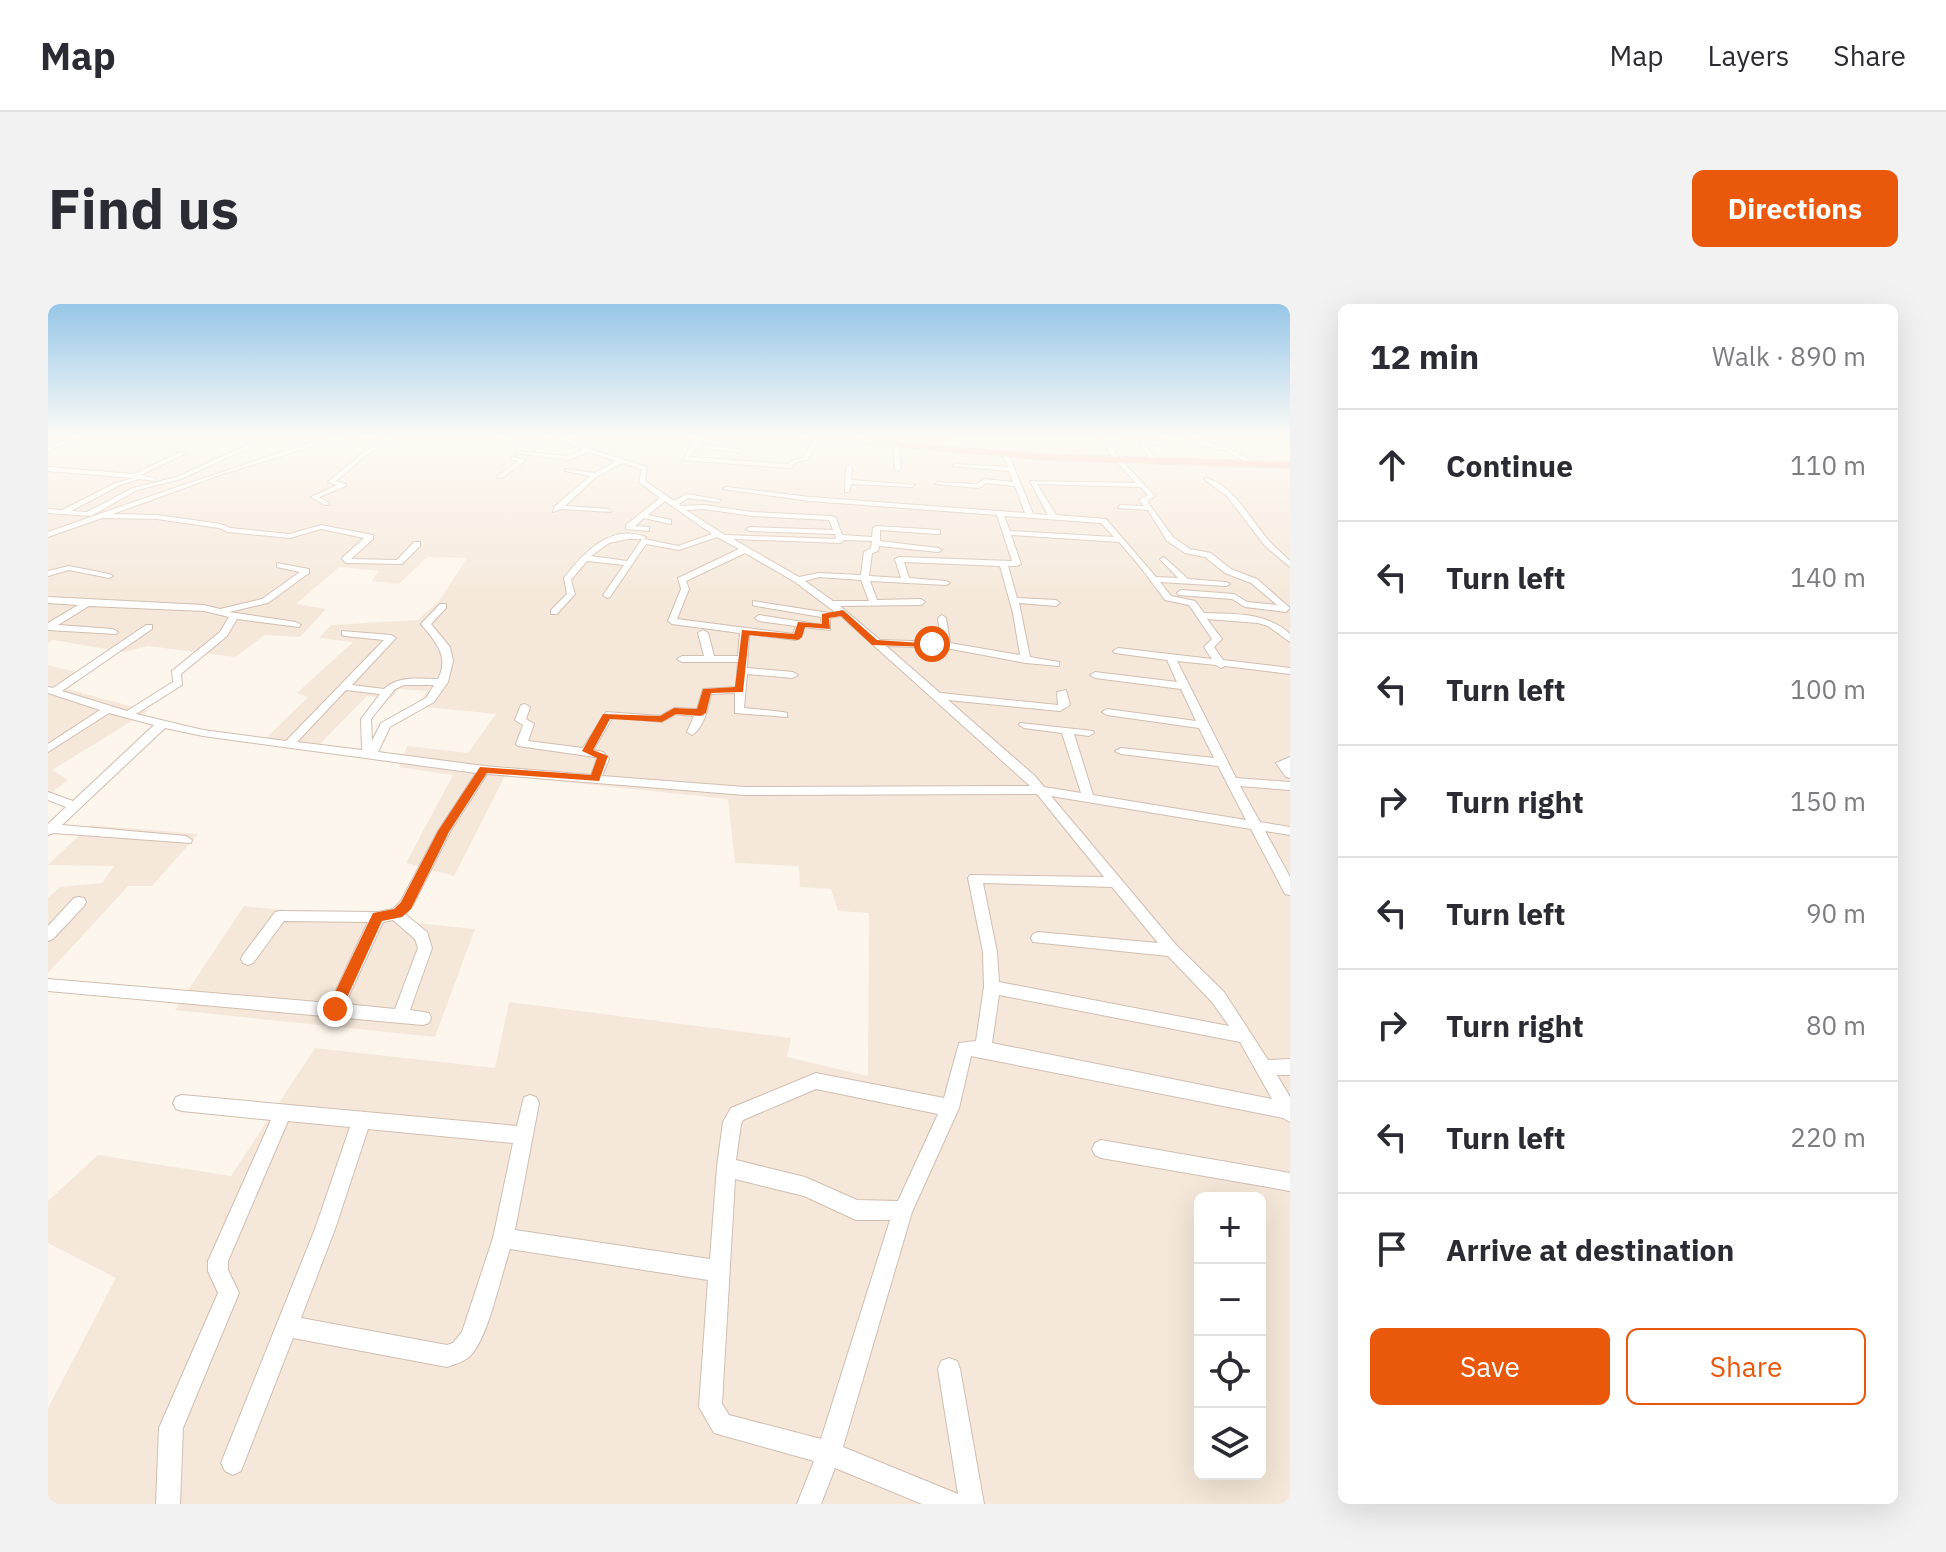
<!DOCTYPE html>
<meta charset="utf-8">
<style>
body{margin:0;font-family:"IBM Plex Sans",sans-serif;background:#f2f2f3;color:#2b2b33}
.controls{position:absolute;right:24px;bottom:24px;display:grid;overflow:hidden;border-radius:12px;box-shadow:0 8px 32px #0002}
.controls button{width:72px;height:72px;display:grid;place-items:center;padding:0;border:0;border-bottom:2px solid #e1e1e2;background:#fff;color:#2b2b33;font:40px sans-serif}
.stop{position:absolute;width:24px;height:24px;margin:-18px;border:6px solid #ea580c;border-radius:50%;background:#fff}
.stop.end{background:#ea580c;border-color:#fff;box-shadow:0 2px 8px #0008}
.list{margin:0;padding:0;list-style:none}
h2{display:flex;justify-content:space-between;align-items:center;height:104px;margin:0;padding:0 32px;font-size:34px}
h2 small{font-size:26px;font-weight:400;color:#7c7c81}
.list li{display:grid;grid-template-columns:52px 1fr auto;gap:24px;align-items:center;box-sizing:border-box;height:112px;padding:0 32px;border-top:2px solid #e1e1e2}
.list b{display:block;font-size:30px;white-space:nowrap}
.list em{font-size:26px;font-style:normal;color:#7c7c81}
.actions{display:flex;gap:16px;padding:24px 32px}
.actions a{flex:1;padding:18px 0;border:2px solid #ea580c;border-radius:12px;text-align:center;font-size:28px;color:#ea580c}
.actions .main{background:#ea580c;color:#fff}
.icon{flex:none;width:44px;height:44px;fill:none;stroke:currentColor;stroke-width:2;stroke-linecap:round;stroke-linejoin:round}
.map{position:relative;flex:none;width:1242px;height:1200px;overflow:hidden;border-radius:12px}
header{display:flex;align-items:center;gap:48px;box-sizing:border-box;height:112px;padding:0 40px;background:#fff;border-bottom:2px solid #e1e1e2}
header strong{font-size:38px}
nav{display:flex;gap:44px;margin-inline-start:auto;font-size:28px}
.intro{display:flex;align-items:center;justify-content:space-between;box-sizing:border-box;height:192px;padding:0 48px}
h1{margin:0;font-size:56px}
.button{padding:20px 36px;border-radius:12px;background:#ea580c;color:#fff;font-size:28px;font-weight:700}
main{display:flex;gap:48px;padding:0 48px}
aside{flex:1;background:#fff;border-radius:12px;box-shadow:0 8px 32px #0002}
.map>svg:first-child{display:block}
</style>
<header>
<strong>Map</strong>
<nav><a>Map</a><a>Layers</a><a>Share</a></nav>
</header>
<div class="intro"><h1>Find us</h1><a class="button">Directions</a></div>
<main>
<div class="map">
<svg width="1242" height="1200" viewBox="0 0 1242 1200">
<rect width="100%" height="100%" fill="#fdf6ec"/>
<g fill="#f5e8da" fill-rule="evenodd">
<path d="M0,133h900l5,3 337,-3v1067h-1242v-96l68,-130 -68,-35v-42l50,-46 133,21 84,-128 180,20 14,-66 282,36 -4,19 81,19 1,-163 -31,-2 -7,-22 -31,-2 -1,-21 -64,-3 -7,-64 -223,-23 -51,100 -48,-13 47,-88 -54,-8 8,-21 61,7 28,-39 -79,-8 10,-15 -28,-2 -8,9 -24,-2 -54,55 -53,-7 48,-47 -11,-4 56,-51 -34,-4 12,-13 87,-5 21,-19 28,-43 -40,-1 -28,27 -27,-3 7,-10 -40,-4 -43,37 30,5 -26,28 -35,-2 -30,22 -87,-11 -24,6 -71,-12 -5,3zM1152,894h60v276h-60z"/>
<polygon points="0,361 38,371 20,385 100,407 4,466 20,476 0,491"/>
<polygon points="42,521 150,530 104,582 80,582 0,669 0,594 12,583 54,579 66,562 0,561"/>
<polygon points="196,602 427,625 387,733 127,706"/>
</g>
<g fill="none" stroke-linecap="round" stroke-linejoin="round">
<g stroke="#d1beb0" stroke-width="2">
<g id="minor">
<polygon points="24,133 33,133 0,147 0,143"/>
<polygon points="216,133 224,133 133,175 89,186 43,212 0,209 0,205 14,206 68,179 86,174 0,167 0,163 86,170 133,148 138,149 93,171 108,175 108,177 91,175 72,181 23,207 39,208 85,184 129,173"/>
<path d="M281,133l53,4 7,-4h7l-32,20 -28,24 10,3v2l-27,11 10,6v2h-4l-14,-8 26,-12 -9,-3 32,-27 17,-11 -44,-4 -113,35 -107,39 44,1 64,9 9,4 60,6 31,-9 52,10v4l-22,20 46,1 17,-18h6v4l-18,18 -56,-1 -4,-4 1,-2 21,-19 -43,-9 -31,9 -62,-6 -9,-4 -62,-9 -55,-1 -54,19v-5c93,-33 187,-65 281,-95z"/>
<path d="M510,133h8l24,12 57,18 -2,14 29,20 13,-7 34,6 -3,2 -30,-4 -9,6 2,2 23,-1 48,7 80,4 4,2 6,17 30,2 1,-9 4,-2 63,4v4h-3l-57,-4v11l58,7 4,2 -4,2 -59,-6 -1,5 -6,2 -3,23 32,2 -6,-19 4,-2 113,4 -15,-46 -187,-14 -87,-12 3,-2 84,10 215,16 -10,-27 -29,-3 -7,5 -44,-4 3,-2 39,2 7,-5 29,3 -4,-11 -57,-5 3,-2 53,3 -5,-12 3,-2 3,2 24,59 15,1 -18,-34 106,2 -22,-24 -16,-22h6l15,21 36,38 -8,5 26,36 17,12 21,4 20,16 26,10 33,29 -4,4 -41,-5 -13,-8 -54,-4 -1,-2 4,-3 53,4 13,8 30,3 -26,-22 -26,-10 -20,-16 -20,-4 -18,-12 -19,-31 -30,-2 2,-3 24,1 -5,-6 9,-5 -8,-8 -103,-3 19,31 50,4 50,58 22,1 -18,-19 4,-2 24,22 38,3 4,2 -4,2 -66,-4 11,14 24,5 9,12c29,1 63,-1 86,21v8l-22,-16 -10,-3 -51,-4 15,20 -8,8 9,13 67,8v6l-65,-8 -4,2 -5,-3 -39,-4 59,117 54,4v8l-50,-4 20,36 30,5v8l-25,-4 25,46v18l-5,-1 -34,-65 -200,-33 126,150 47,46 44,68 22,-1v16h-13l13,22v25l-7,-4 -312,-62 -12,52 -47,104 -69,235 115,47 -20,-125 3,-8 8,-3 8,3 3,8 24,135h-62l-87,-36 -14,36h-24l17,-43 -100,-28 -15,-26 9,-127 -198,-31c-9,26 -22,90 -40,107 -6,6 -15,8 -23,11l-154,-29 -52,133 -8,4 -8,-4 -4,-8 94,-234 35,-102 -62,-6 -60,140v9l11,23 -56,135 -3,76h-24l3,-76 59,-135 -10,-22v-10l63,-141 -89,-9 -6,-2 -3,-6 3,-6 6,-2 335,31 7,-29 6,-2 6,2 3,6 -24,127 195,29 7,-92 6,-45 8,-14 85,-35 128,25 15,-55 17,-2 8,-54 -1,-35 -15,-74 2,-3 134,2 -67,-83 -292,1 -258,-21 -37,58 -37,73 -8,9 22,18 5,16 -22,62 19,3 2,5 -2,5 -6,2 -375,-34v-12l282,24 38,-81 -84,-1 -31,42 -5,2 -5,-2 -2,-4 2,-4 32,-43 5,-1 98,1 15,-3 8,-8 37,-70 38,-58 -273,-37 -38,-8 -103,97 124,11 6,4 -1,3 -137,-10 -6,2v-11l18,-17 -18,-7v-8l25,9 81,-76 -45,-12 -61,39v-8l52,-34 -52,-17v-6l5,1 93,-63h6v4l-90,62 65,20 46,-29 -1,-11 48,-39 9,-15 -25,-6 -115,-5 -31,19 55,4 5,3 -2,2 -68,-4v-7l30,-18 -30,-2v-6l156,8 16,4 42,-10 38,-27 -23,-5v-4l32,6v4l-41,30 -39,9 67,10 5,3 -2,2 -62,-8 -10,17 -46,38 1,11 -46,29 67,16 83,11 98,-101 -39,-4 -3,-1v-4l49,4 5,3 -44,47 32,4c15,-14 35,-10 54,-10 12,-23 -3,-38 -17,-55l19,-20h6v4l-15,16 19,23 3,14 -5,21 -14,20 -44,25 -12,25 106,14 107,9 6,-16 -2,-2 -77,-11 -2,-2 7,-19 -8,-5 6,-15 4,-1 5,3 -4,12 8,5 -6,17 55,7 23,-36 54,4 14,-8 23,1 6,-20 33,-2 2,-25h-56l-5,-3 5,-3h22l-6,-23 5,-3 5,3 6,23h24l2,-23 -68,-9 -4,-3 13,-32 -3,-11 61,-29 -22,-12 -38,13 -33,-6 -36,53 -3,1 -4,-3 21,-30 -37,-4 -16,19 4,14 -18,20h-6v-4l16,-16 -3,-16c19,-25 47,-55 82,-41l-2,2 34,7 34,-12 -47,-33 -17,14 23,5v4l-27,-6 -9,8 14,1v4l-23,-2v-4l34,-27 -21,-16 3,-13 -20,-6 -27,15 -30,28 44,3 2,3 -50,-3 -8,3 2,-6 35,-30 -25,-5v-2l30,4 21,-12 -28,-9 -19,8 -54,-7 3,-2 50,5 15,-6zM656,205l48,7 77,4 4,10 -83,-3 -4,2 4,2 85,3 1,5 -111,-4 -39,-25zM956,212l97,7 13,14 -104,-6zM963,231l108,7 19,22 27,36 24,5 23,34 -8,8 8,12 -94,-11 -5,3 2,2 52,7 10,22 -82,-10 -5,3 5,3 86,11 15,32 -89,-12 -5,3 5,3 92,13 15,30 -93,-10 -6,3 6,3 97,12 28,54 -153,-25 -19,-61 15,2 5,-3 -1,-2 -73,-8 -1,2 5,3 38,5 19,60 -37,-6 -9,-11 -87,-76 112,11 10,-6 -4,-15 -9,2 1,13 -118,-12 -54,-47 60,2 80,15 33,3v-4l-29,-5 -11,-54 37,3 4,-3 -4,-3 -39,-2 -9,-32h9l4,-2zM580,235h14l-15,22 -36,-5 18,-13zM685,235l108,4 3,-3 28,1 -1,7 -7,4 -3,23 -42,-2 -20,4zM697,249l50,29 40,30 -6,1 -76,-12v4l3,1 65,11 1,8 -63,-10 -4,3 4,3 37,5 -3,8 -116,-15 12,-30 -3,-8zM856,258l96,4 13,47 7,42 -70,-12 -4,-25 -4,-3 -4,3 3,24 -61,-2 -40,-34 81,-1 4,-3 -4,-3 -44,1 -7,-19 76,4 4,-2 -4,-2 -37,-3zM771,273l42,3 8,21h-36l-28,-20zM793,312l189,170 -285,1 -143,-11 7,-17 -6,-7 -10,-2 20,-33 49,5 14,-8 18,2 -7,16 5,3c12,-7 16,-27 19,-41l24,-1v20l52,4v-4l-4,-1 -39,-4 3,-34 46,4 5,-3 -5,-3 -46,-4 2,-34 47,6 5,-3 3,-10 26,3v-12zM356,381h30l-8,13 -45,25 -9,18 -1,-22 24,-30zM298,386l34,4 -19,25 1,31 -65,-8zM935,579l129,4 46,56 -120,-11 -5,2 -2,4 2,4 135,14 44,46 17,24 -230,-44 -2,-30zM345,616l22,19 3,9 -23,61 -50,-5 38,-82zM951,691l241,47 32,57 -280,-56zM768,785l122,25 -40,87 -41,-1 -52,-23 -69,-17 5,-36 2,-4zM320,825l145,14 -20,95 -31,94 -9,11 -6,2 -146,-27 34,-89zM687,875l69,17 52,24h34l-69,219 -92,-24 -7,-11z"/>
<polygon points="652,133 660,133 650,140 695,146 692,148 649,144 641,153 740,160 745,156 755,154 767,135 772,136 759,156 749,158 742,164 635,156 645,137"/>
<path d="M1119,133c28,0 62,8 84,24l-5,1 -19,-11 -50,-11 -31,6 11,13 -3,2 -15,-16 30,-7z"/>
<polygon points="848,140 851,142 853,165 850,167 847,165 845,142"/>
<polygon points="463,153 478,156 454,174 450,174 450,172 470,157 463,155"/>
<polygon points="801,161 804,163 803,176 867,181 864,183 803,180 801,188 797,188 798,163"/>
<path d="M1157,174c27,4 48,46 66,65 6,6 13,12 19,18v6l-25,-21 -38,-50 -22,-16z"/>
<polygon points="21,262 61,270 65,272 61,274 21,266 0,272 0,267"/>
<polygon points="1242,453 1242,474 1238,473 1228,459"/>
<polygon points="31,593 36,594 38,598 36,602 5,635 0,637 0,622 26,594"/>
<polygon points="1053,836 1242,869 1242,887 1053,854 1047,851 1044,845 1047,839"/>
</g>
</g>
<g stroke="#dad1cd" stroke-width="2">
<g id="highway">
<polygon points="444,133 512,133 473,139"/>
<polygon points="736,133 774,133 997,150 1242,158 1242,164 997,156"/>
</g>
</g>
<use href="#minor" fill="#fff" fill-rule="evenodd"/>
<use href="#highway" fill="#f7b7a3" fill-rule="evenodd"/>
</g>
<linearGradient id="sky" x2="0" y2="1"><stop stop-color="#97c7e8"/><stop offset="0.44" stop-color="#fefbf6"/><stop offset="1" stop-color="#fefbf6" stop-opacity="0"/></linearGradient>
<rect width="1242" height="301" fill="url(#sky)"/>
<polygon fill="#ea580c" points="795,306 829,336 888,340 884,343 824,341 793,312 781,314 782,325 757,323 754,333 750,336 701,331 695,388 663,389 658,409 653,412 628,410 614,418 562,415 545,446 560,452 551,477 439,469 401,528 363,605 354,613 334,617 292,709 281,709 279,705 325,609 346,605 353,598 390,527 432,463 543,471 549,454 534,447 555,410 612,412 626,404 649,405 655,385 687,383 694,326 746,330 750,318 774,320 774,310"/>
</svg>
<div class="controls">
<button>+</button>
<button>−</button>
<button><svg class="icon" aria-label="locate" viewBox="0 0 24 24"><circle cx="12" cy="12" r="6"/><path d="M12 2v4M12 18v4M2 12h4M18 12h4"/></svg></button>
<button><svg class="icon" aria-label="layers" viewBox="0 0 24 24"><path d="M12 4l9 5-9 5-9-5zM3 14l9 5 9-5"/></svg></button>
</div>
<div class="stop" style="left:884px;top:340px"></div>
<div class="stop end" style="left:287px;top:705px"></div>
</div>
<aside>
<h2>12 min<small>Walk · 890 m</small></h2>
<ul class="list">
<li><svg class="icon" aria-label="ahead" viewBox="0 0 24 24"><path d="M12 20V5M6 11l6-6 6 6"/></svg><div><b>Continue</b></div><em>110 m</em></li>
<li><svg class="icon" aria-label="left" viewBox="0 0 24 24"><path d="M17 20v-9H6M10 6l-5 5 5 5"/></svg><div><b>Turn left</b></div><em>140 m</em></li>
<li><svg class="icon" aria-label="left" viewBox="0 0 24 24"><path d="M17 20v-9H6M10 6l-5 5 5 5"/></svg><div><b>Turn left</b></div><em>100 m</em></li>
<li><svg class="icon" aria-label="right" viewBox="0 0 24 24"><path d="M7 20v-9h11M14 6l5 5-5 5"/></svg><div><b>Turn right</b></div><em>150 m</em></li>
<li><svg class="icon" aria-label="left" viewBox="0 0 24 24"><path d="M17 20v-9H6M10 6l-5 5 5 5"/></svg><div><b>Turn left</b></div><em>90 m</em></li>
<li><svg class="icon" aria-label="right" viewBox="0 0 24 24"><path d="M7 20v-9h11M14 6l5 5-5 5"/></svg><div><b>Turn right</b></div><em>80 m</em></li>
<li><svg class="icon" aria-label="left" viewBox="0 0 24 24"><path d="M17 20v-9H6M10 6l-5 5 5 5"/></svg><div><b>Turn left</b></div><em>220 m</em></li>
<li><svg class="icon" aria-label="arrive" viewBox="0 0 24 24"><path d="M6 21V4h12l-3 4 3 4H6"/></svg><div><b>Arrive at destination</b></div></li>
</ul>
<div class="actions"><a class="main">Save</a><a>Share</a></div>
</aside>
</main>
